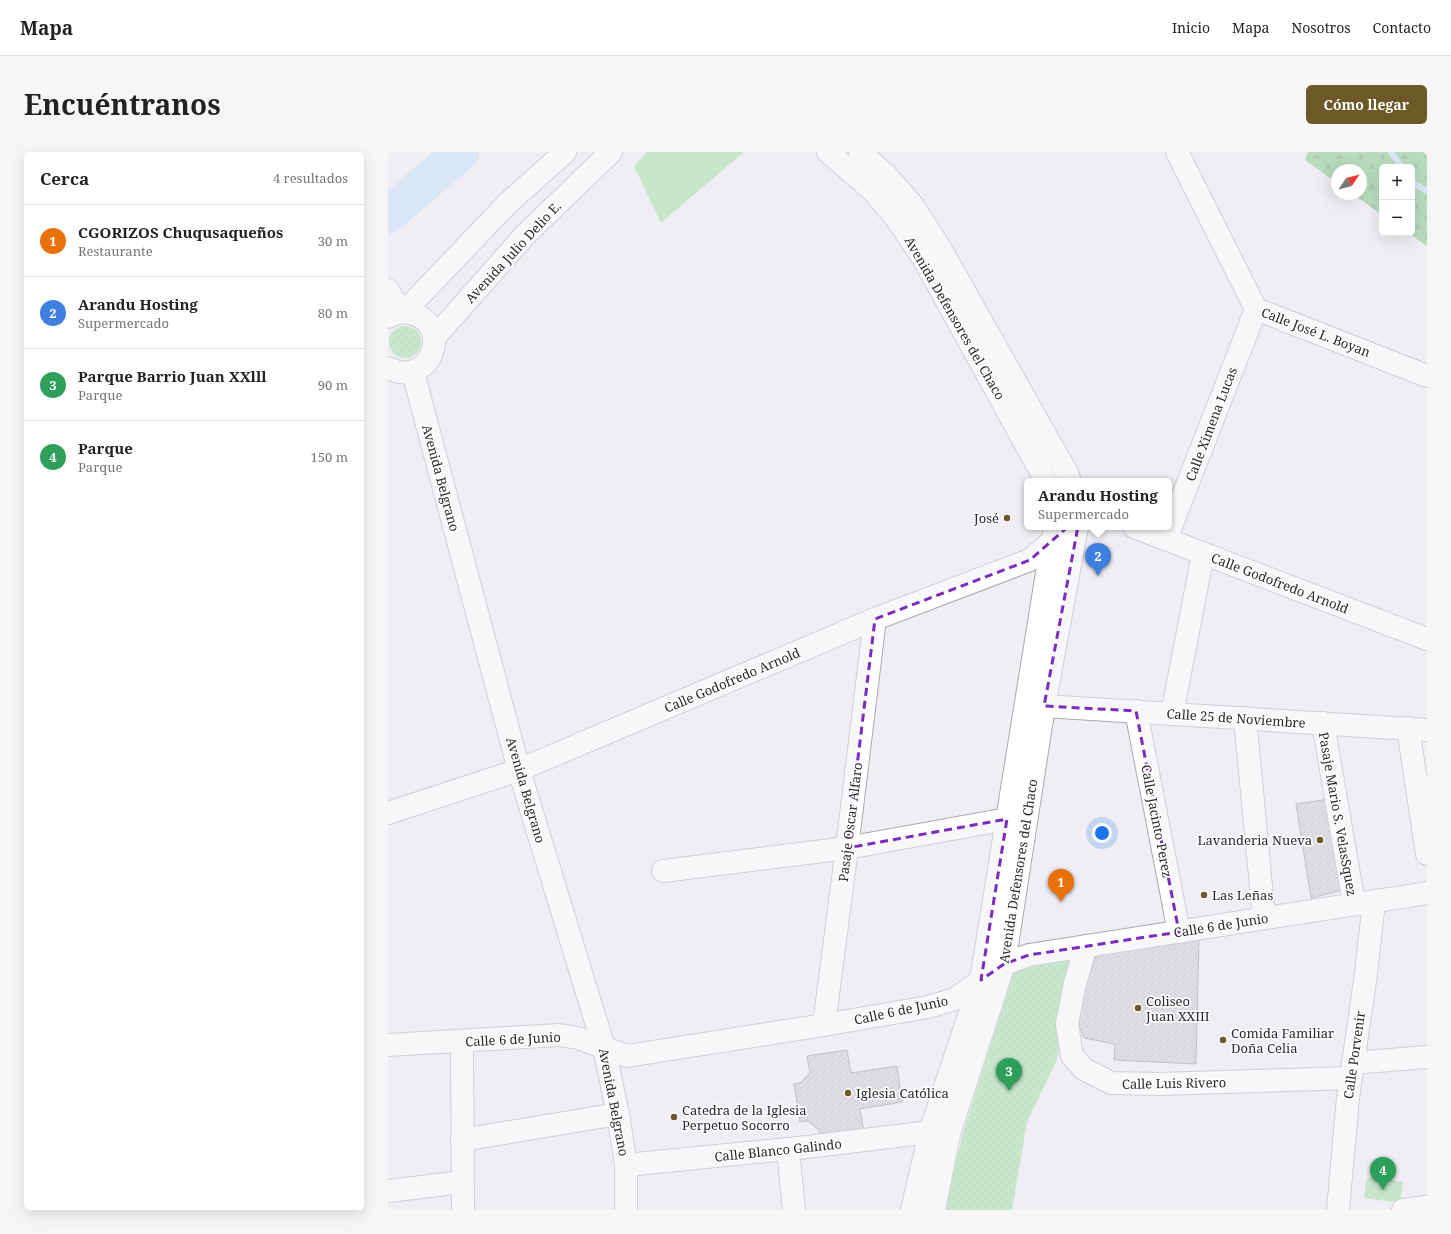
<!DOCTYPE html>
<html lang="es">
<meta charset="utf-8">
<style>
body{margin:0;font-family:"Noto Serif",serif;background:#f6f6f6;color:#222}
.controls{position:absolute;right:12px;top:12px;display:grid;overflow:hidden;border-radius:6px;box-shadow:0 4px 16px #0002}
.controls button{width:36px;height:36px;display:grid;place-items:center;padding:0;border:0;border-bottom:1px solid #e0e0e0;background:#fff;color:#222;font:20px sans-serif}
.compass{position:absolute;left:943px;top:12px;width:36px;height:36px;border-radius:50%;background:#fff;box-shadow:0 4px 16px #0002;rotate:55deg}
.you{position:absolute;left:714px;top:681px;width:14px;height:14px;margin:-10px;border:3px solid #fff;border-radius:50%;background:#1a73e8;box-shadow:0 0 0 6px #1a73e833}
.badge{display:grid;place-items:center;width:26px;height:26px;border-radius:50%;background:#6c5927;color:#fff;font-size:13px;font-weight:700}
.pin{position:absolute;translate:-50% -33px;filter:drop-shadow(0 1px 2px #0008)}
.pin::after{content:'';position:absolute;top:21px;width:14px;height:12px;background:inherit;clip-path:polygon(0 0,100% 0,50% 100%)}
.popup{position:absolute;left:636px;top:326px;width:148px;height:52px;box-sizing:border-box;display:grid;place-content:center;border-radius:6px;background:#fff;filter:drop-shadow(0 1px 3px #0005);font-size:13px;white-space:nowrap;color:#767676}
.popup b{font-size:15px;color:#222}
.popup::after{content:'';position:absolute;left:50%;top:100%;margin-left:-8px;border:8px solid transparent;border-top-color:#fff}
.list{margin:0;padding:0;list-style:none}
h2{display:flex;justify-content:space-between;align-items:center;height:52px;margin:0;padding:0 16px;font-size:17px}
h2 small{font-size:13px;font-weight:400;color:#767676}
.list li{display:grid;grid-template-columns:26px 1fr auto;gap:12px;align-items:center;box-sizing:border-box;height:72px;padding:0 16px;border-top:1px solid #e0e0e0}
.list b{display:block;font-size:15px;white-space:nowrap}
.list p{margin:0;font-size:13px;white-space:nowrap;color:#767676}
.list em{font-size:13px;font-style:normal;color:#767676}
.map{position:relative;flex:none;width:1039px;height:1058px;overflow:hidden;border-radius:6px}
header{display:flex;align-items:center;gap:24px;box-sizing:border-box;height:56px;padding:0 20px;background:#fff;border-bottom:1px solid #e0e0e0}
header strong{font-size:19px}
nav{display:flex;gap:22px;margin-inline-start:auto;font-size:14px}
.intro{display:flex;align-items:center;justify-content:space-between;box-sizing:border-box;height:96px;padding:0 24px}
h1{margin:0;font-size:28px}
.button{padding:10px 18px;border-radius:6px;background:#6c5927;color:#fff;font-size:14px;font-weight:700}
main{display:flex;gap:24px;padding:0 24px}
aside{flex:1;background:#fff;border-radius:6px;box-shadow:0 4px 16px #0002}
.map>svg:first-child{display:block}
</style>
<header>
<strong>Mapa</strong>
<nav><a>Inicio</a><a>Mapa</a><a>Nosotros</a><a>Contacto</a></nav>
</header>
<div class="intro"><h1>Encuéntranos</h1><a class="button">Cómo llegar</a></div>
<main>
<aside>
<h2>Cerca<small>4 resultados</small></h2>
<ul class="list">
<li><span class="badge" style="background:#e8710a">1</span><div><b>CGORIZOS Chuqusaqueños</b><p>Restaurante</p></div><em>30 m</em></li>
<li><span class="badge" style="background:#3f7fe0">2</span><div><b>Arandu Hosting</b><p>Supermercado</p></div><em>80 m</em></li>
<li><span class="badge" style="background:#2e9e5b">3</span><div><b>Parque Barrio Juan XXlll</b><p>Parque</p></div><em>90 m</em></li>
<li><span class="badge" style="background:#2e9e5b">4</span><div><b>Parque</b><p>Parque</p></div><em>150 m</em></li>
</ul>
</aside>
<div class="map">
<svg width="1039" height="1058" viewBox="0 0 1039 1058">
<defs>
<pattern id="grass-dots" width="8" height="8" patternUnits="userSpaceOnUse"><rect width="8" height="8" fill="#96dc9c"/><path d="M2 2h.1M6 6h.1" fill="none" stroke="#81bd87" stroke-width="1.8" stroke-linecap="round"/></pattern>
<pattern id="forest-firs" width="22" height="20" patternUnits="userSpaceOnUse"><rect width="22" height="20" fill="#74c47c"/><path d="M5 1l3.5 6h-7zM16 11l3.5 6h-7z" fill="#5f9f66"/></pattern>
<pattern id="building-hatch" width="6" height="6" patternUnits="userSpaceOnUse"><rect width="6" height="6" fill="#cac8cd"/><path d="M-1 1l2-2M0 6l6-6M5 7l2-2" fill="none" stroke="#aeacb0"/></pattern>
</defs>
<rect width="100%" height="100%" fill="#f0eef4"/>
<g fill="url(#grass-dots)">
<circle cx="17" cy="190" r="16"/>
<polygon points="688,802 669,908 639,970 624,1058 557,1058 574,984 627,816"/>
<polygon points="979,1025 1015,1030 1012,1051 976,1046"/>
</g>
<polygon fill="url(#forest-firs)" points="920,0 1039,0 1039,94 1020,81 1024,81 1024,15 994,15 994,63 965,42 973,42 973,18 949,18 949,31 917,8"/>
<polygon fill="#96dc9c" points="259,0 356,0 273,71 246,14"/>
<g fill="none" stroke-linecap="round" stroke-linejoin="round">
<g stroke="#bfdaf9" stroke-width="6">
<polyline points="1003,0 1014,15"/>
<polyline points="1024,29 1026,32 1039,39"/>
</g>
<polyline stroke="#bfdaf9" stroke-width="37" points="0,63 73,0"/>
</g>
<g fill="url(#building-hatch)" stroke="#89878c">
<polygon points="942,647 957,724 951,739 923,746 908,652"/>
<polygon points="811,787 808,912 726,908 727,892 696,886 688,866 699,821 709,803"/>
<polygon points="459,898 463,921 509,914 514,950 472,957 476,980 432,987 431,978 420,969 412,970 406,932 412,931 422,921 419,904"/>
</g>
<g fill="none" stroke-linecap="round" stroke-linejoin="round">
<g stroke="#aaa9ae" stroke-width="24">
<g id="minor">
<polyline points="440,0 485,39 508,66 535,106 658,329"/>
<polyline points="472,0 498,23 525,54 552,96 679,321 682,329"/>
<polyline points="789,0 868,157 1039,224"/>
<polyline points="0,138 13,160"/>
<polyline points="25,220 131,618 216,896 230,962 238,1013 238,1058"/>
<polyline points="746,375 1039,487"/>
<polyline points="778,387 868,157"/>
<polyline points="656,554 1039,578"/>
<polyline points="748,559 791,780"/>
<polyline points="784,562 815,402"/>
<polyline points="857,566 876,766"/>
<polyline points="935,571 966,752"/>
<polyline points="1020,576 1039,702"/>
<polyline points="0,661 131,618 487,467 642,408 664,389 676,375"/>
<polyline points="275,719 459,696 619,667"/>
<polyline points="698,794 687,831 679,872 684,904 696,917 723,931 771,932 962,926"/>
<polyline points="436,873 459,696 487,467"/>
<polyline points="74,890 75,1058"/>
<polyline points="0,893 171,883 190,886 239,904 436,873 540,855 567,847 616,812 641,803 1039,741"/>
<polyline points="965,911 1039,905"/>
<polyline points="74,988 230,962"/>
<polyline points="400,997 406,1058"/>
<polyline points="238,1013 419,995 542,980"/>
<polyline points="0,1039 74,1030"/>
<polyline points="524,1058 542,980 593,828 665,384"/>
<polyline points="546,1058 561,982 616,812 656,554 689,375"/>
<polyline points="950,1058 960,946 978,822 986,749"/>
<polyline points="1015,1058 1039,1055"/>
</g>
</g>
<g stroke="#aaa9ae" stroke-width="24">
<g id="major">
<polyline points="16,160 120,51 177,0"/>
<path d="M0,165c9,-5 17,-6 26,-3 39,14 16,75 -26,54"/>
<polyline points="46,186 138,82 223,0"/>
</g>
</g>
<use href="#minor" stroke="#fff" stroke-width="22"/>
<use href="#major" stroke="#fff" stroke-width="22"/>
</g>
<path d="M0 0H1039V1058H0ZM692,364l-36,190 92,5 43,221 -150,23 -25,9 -23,16 26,-161 -160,29 28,-229 155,-59z" fill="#f0eef4" fill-opacity=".55" fill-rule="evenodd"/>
<path fill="none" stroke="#7b2cbf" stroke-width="3" stroke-dasharray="8 5" stroke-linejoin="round" d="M692,364l-36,190 92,5 43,221 -150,23 -25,9 -23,16 26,-161 -160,29 28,-229 155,-59z"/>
<g fill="#6c5927" stroke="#fdfcff" stroke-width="1.5">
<circle cx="619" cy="366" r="4"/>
<circle cx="932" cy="688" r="4"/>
<circle cx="816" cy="743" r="4"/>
<circle cx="750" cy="856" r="4"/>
<circle cx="835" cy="888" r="4"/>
<circle cx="460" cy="941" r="4"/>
<circle cx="286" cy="965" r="4"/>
</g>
<g text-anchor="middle" stroke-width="3.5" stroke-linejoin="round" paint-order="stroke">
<g font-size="13" fill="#2a292b" stroke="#fdfcff">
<text transform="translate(125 100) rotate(-47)" y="5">Avenida Julio Delio E.</text>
<text transform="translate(567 166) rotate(60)" y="5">Avenida Defensores del Chaco</text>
<text transform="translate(928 180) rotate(21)" y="5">Calle José L. Boyan</text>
<text transform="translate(823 272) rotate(-69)" y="5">Calle Ximena Lucas</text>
<text transform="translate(53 326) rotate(75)" y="5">Avenida Belgrano</text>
<text transform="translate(892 431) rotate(21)" y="5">Calle Godofredo Arnold</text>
<text transform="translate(344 528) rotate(-23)" y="5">Calle Godofredo Arnold</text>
<text transform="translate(848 566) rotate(4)" y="5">Calle 25 de Noviembre</text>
<text transform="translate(138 638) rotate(74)" y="5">Avenida Belgrano</text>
<text transform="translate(950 662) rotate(80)" y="5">Pasaje Mario S. VelasSquez</text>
<text transform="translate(769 669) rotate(79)" y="5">Calle Jacinto Perez</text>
<text transform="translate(462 670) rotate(-83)" y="5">Pasaje Oscar Alfaro</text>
<text transform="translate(630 719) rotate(-81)" y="5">Avenida Defensores del Chaco</text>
<text transform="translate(833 773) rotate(-9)" y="5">Calle 6 de Junio</text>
<text transform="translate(513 858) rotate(-12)" y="5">Calle 6 de Junio</text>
<text transform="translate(125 887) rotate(-3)" y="5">Calle 6 de Junio</text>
<text transform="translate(966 903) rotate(-82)" y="5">Calle Porvenir</text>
<text transform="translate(786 931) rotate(-1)" y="5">Calle Luis Rivero</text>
<text transform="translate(226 950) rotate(79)" y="5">Avenida Belgrano</text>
<text transform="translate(390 998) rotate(-6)" y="5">Calle Blanco Galindo</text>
</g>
<g font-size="13" fill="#2a292b" stroke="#fdfcff" text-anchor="start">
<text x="611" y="371" text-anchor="end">José</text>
<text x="924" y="693" text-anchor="end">Lavanderia Nueva</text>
<text x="824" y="748">Las Leñas</text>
<text x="758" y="854">Coliseo<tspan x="758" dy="15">Juan XXIII</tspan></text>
<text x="843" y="886">Comida Familiar<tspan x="843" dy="15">Doña Celia</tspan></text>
<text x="468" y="946">Iglesia Católica</text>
<text x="294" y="963">Catedra de la Iglesia<tspan x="294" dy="15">Perpetuo Socorro</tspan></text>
</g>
</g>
</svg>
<div class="controls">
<button>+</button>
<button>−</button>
</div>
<svg class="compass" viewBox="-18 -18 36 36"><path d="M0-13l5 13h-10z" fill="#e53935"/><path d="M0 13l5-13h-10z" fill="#767676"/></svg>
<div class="you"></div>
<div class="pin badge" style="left:673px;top:750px;background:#e8710a">1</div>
<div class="pin badge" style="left:710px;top:424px;background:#3f7fe0">2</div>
<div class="popup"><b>Arandu Hosting</b>Supermercado</div>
<div class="pin badge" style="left:621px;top:939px;background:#2e9e5b">3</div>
<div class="pin badge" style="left:995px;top:1038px;background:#2e9e5b">4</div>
</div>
</main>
